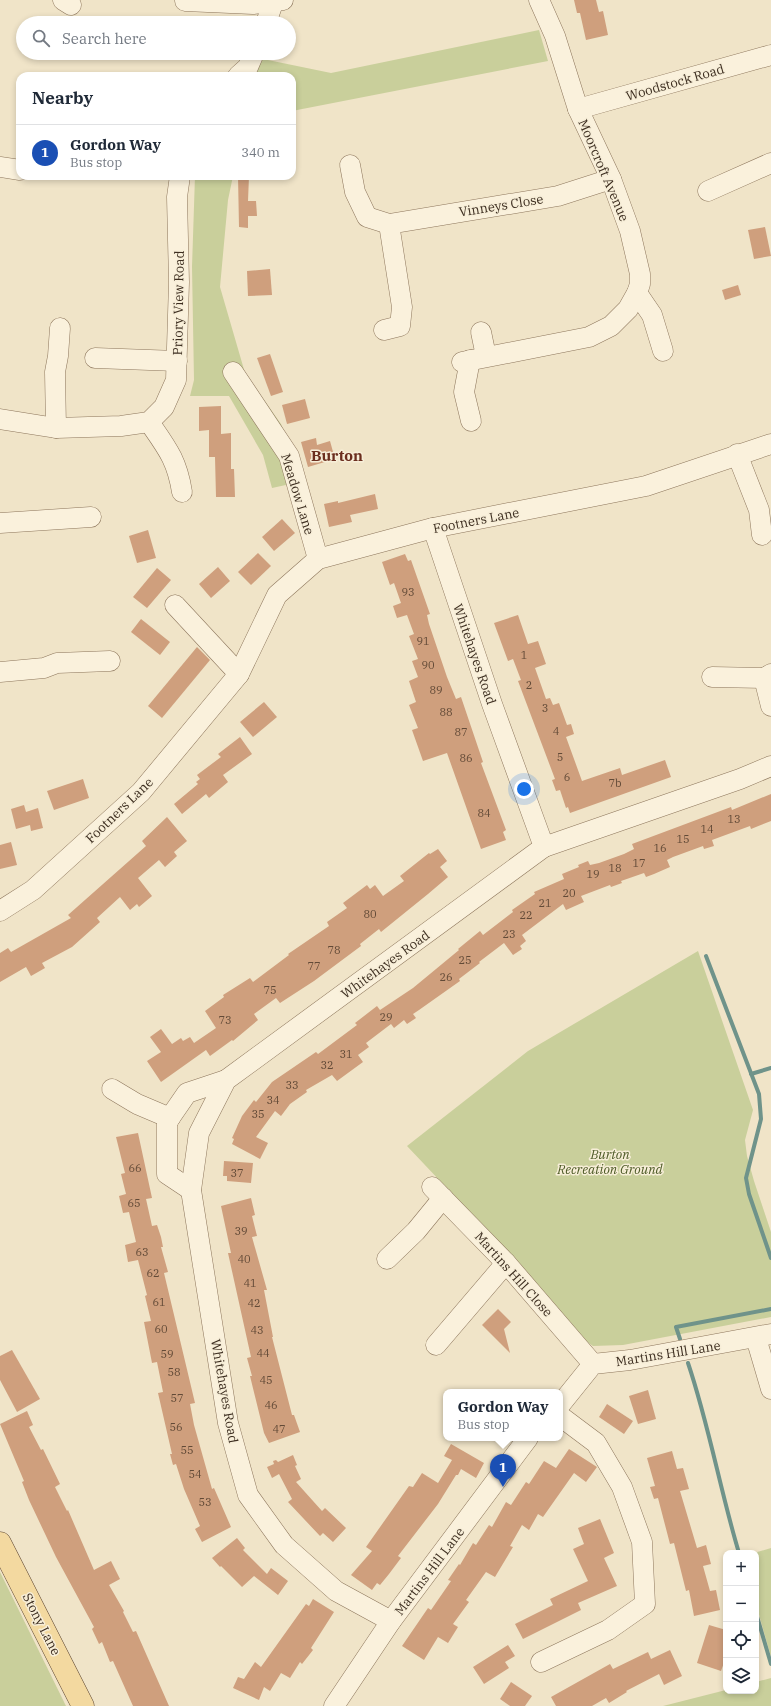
<!DOCTYPE html>
<meta charset="utf-8">
<style>
body{margin:0;font-family:"IBM Plex Serif",serif;background:#f6f6f7;color:#1f2937}
.controls{position:absolute;right:12px;bottom:12px;display:grid;overflow:hidden;border-radius:8px;box-shadow:0 2px 6px #0003}
.controls button{width:36px;height:36px;display:grid;place-items:center;padding:0;border:0;border-bottom:1px solid #e0e1e3;background:#fff;color:#1f2937;font:20px sans-serif}
.you{position:absolute;left:524px;top:789px;width:14px;height:14px;margin:-10px;border:3px solid #fff;border-radius:50%;background:#1a73e8;box-shadow:0 0 0 6px #1a73e833}
.badge{display:grid;place-items:center;width:26px;height:26px;border-radius:50%;background:#1a73e8;color:#fff;font-size:13px;font-weight:700}
.pin{position:absolute;translate:-50% -33px;filter:drop-shadow(0 1px 2px #0008)}
.pin::after{content:'';position:absolute;top:21px;width:14px;height:12px;background:inherit;clip-path:polygon(0 0,100% 0,50% 100%)}
.popup{position:absolute;left:443px;top:1389px;width:120px;height:52px;box-sizing:border-box;display:grid;place-content:center;border-radius:8px;background:#fff;filter:drop-shadow(0 1px 3px #0005);font-size:13px;white-space:nowrap;color:#747a83}
.popup b{font-size:15px;color:#1f2937}
.popup::after{content:'';position:absolute;left:50%;top:100%;margin-left:-8px;border:8px solid transparent;border-top-color:#fff}
.list{margin:0;padding:0;list-style:none}
h2{display:flex;justify-content:space-between;align-items:center;height:52px;margin:0;padding:0 16px;font-size:17px}
h2 small{font-size:13px;font-weight:400;color:#747a83}
.list li{display:grid;grid-template-columns:26px 1fr auto;gap:12px;align-items:center;box-sizing:border-box;height:56px;padding:0 16px;border-top:1px solid #e0e1e3}
.list b{display:block;font-size:15px;white-space:nowrap}
.list p{margin:0;font-size:13px;white-space:nowrap;color:#747a83}
.list em{font-size:13px;font-style:normal;color:#747a83}
.icon{flex:none;width:22px;height:22px;fill:none;stroke:currentColor;stroke-width:2;stroke-linecap:round;stroke-linejoin:round}
.map{position:relative;flex:none;width:771px;height:1706px;overflow:hidden}
.search{position:absolute;background:#fff;box-shadow:0 2px 6px #0003;left:16px;top:16px;width:280px;height:44px;display:flex;align-items:center;gap:10px;box-sizing:border-box;padding:0 14px;border-radius:22px;color:#747a83;font-size:15px}
.panel{position:absolute;background:#fff;box-shadow:0 2px 6px #0003;left:16px;top:72px;width:280px;height:108px;border-radius:12px}
.map>svg:first-child{display:block}
</style>
<div class="map">
<svg width="771" height="1706" viewBox="0 0 771 1706">
<rect width="100%" height="100%" fill="#f0e4c8"/>
<g fill="#c9cf9b">
<polygon points="539,30 548,61 292,111 292,76 254,76 263,59 331,73"/>
<polygon points="195,176 233,176 228,200 220,287 245,373 281,424 304,481 272,488 263,455 229,396 190,396 194,380 192,267"/>
<polygon points="698,951 753,1110 745,1140 747,1156 754,1181 771,1232 771,1317 623,1345 593,1346 584,1340 512,1257 407,1146 528,1051"/>
<polygon points="771,1548 771,1657 756,1604 756,1553 754,1553"/>
<polygon points="0,1572 66,1706 0,1706"/>
<polygon points="771,1678 771,1706 663,1706 726,1690 756,1691 756,1682"/>
</g>
<g fill="none" stroke-linecap="round" stroke-linejoin="round">
<g stroke="#6f938a" stroke-width="4">
<polyline points="706,956 759,1094 761,1119 746,1178 749,1194 771,1258"/>
<polyline points="751,1074 771,1068"/>
<polyline points="680,1339 676,1327 771,1309"/>
<path d="M688,1363c21,62 32,127 51,190"/>
<polyline points="756,1613 771,1664"/>
</g>
</g>
<g fill="#cf9f7d">
<polygon points="574,0 596,0 599,12 603,11 608,35 586,40 580,13 577,13"/>
<polygon points="238,176 249,176 248,201 256,201 257,216 248,216 248,228 239,227"/>
<polygon points="765,227 771,256 754,259 748,230"/>
<polygon points="270,269 272,295 248,296 247,271"/>
<polygon points="738,285 741,295 725,300 722,290"/>
<polygon points="270,354 283,392 271,396 257,358"/>
<polygon points="305,399 310,418 287,424 282,405"/>
<polygon points="221,406 221,434 231,433 231,469 234,469 235,497 216,497 215,457 209,457 209,430 199,431 199,407"/>
<polygon points="316,438 317,445 330,441 335,459 308,467 301,442"/>
<polygon points="375,494 378,509 350,515 352,522 329,527 324,504 338,501 338,503"/>
<polygon points="282,519 295,533 274,551 262,537"/>
<polygon points="148,530 156,558 137,563 129,536"/>
<polygon points="258,553 271,566 251,585 238,572"/>
<polygon points="405,554 408,561 411,560 430,614 427,615 429,624 447,677 456,699 461,697 483,762 481,763 506,830 503,832 506,840 481,849 447,753 423,761 412,730 418,728 409,705 416,702 409,681 418,677 412,661 418,659 409,636 414,634 407,615 397,618 393,606 401,603 394,583 390,585 382,562"/>
<polygon points="218,567 230,581 211,598 199,584"/>
<polygon points="157,568 171,580 147,608 133,597"/>
<polygon points="518,615 528,644 538,641 546,664 535,668 546,699 550,698 553,705 559,703 567,725 571,724 574,734 566,737 582,781 620,768 622,775 665,760 671,777 570,813 568,807 566,808 560,790 556,791 552,780 555,779 518,681 521,680 513,659 508,661 494,623"/>
<polygon points="141,619 170,642 160,655 131,632"/>
<polygon points="197,647 210,660 162,718 148,706"/>
<polygon points="264,702 277,717 253,737 240,722"/>
<polygon points="240,737 252,754 223,775 228,782 209,798 206,794 182,814 174,804 198,784 196,782 200,779 197,775 221,757 218,754"/>
<polygon points="83,779 89,798 54,810 47,791"/>
<polygon points="771,794 771,821 751,829 750,826 712,840 714,846 704,849 703,846 673,857 667,860 670,867 654,874 646,877 644,873 621,881 622,883 611,887 610,885 581,896 584,902 566,910 563,904 522,935 526,941 520,946 522,949 513,955 504,943 479,962 480,963 459,979 460,981 419,1010 413,1014 416,1018 407,1024 404,1020 394,1028 391,1024 366,1043 369,1047 358,1055 363,1062 337,1081 332,1075 306,1090 307,1092 290,1104 281,1116 275,1111 256,1137 268,1143 260,1159 232,1144 234,1139 232,1138 242,1116 254,1100 256,1102 272,1082 316,1052 318,1054 357,1025 355,1023 377,1006 380,1010 413,988 459,950 458,949 480,931 483,935 513,912 512,910 535,894 534,892 564,879 562,874 579,867 578,865 588,861 590,865 599,863 624,854 634,849 632,844 731,807 732,810"/>
<polygon points="24,805 26,812 38,808 43,828 31,831 30,825 16,829 11,809"/>
<polygon points="167,817 187,841 174,852 177,856 165,867 159,860 138,878 152,896 139,907 137,904 130,910 120,897 97,918 100,922 72,947 42,963 45,968 31,976 26,967 0,982 0,953 8,948 11,952 71,918 68,915 146,846 142,841"/>
<polygon points="11,842 17,865 0,869 0,845"/>
<polygon points="438,849 447,861 440,867 448,877 428,894 381,932 379,929 360,944 361,946 314,981 280,1003 276,998 254,1014 258,1020 233,1041 232,1040 210,1056 206,1050 161,1082 147,1061 161,1052 150,1037 161,1029 172,1044 181,1038 183,1041 190,1037 194,1043 216,1028 205,1011 224,997 223,995 250,978 253,982 289,955 288,954 329,926 327,922 347,908 343,903 367,885 370,889 375,885 383,896 404,881 400,876 429,853 430,854"/>
<polygon points="138,1133 152,1198 146,1199 152,1226 157,1225 161,1237 163,1247 161,1247 168,1272 164,1273 195,1403 190,1404 194,1425 212,1489 214,1488 231,1527 202,1542 195,1529 200,1526 184,1489 176,1464 173,1465 170,1454 172,1454 158,1393 163,1392 157,1362 152,1363 144,1322 151,1321 145,1296 147,1295 138,1260 128,1262 125,1245 136,1242 129,1212 123,1213 119,1196 126,1194 121,1174 125,1173 116,1137"/>
<polygon points="224,1161 253,1163 251,1183 227,1181 227,1176 223,1176"/>
<polygon points="251,1198 255,1215 252,1216 257,1236 252,1237 267,1290 264,1290 273,1337 272,1337 292,1415 294,1415 300,1432 269,1443 264,1433 250,1376 252,1376 247,1358 251,1357 228,1253 231,1253 221,1206"/>
<polygon points="498,1309 511,1322 504,1329 510,1353 482,1325"/>
<polygon points="12,1350 40,1399 17,1412 0,1380 0,1356"/>
<polygon points="648,1390 656,1419 638,1424 629,1396"/>
<polygon points="607,1404 633,1421 624,1434 599,1417"/>
<polygon points="27,1411 33,1425 29,1427 41,1450 43,1449 60,1484 55,1487 67,1511 68,1510 94,1570 111,1561 120,1579 109,1585 124,1611 123,1612 133,1632 136,1631 169,1706 133,1706 113,1661 110,1662 102,1642 99,1644 92,1629 94,1627 56,1557 29,1500 22,1482 24,1481 0,1424"/>
<polygon points="451,1444 484,1463 476,1478 461,1469 458,1475 456,1475 438,1504 398,1556 401,1558 389,1574 380,1585 377,1583 372,1590 351,1575 372,1551 366,1547 409,1486 413,1487 422,1473 438,1483 452,1460 444,1456"/>
<polygon points="569,1449 597,1467 586,1482 574,1473 543,1517 538,1514 529,1530 522,1525 510,1546 513,1547 495,1577 486,1572 466,1600 469,1602 453,1624 458,1627 448,1643 438,1637 424,1660 402,1646 428,1608 431,1610 451,1581 448,1580 459,1564 460,1565 473,1543 476,1545 489,1525 492,1527 506,1502 511,1505 526,1482 529,1484 544,1461 556,1468"/>
<polygon points="672,1451 677,1469 683,1468 689,1489 680,1491 697,1548 706,1545 711,1564 703,1566 710,1591 716,1590 720,1610 694,1616 689,1590 686,1591 674,1543 670,1544 658,1498 654,1499 650,1487 655,1486 647,1458"/>
<polygon points="293,1455 297,1465 295,1466 301,1479 296,1482 322,1511 325,1508 346,1528 333,1542 323,1533 320,1536 288,1502 292,1499 279,1474 272,1478 267,1467 274,1464 273,1461 276,1460 278,1462"/>
<polygon points="600,1519 614,1553 604,1558 617,1586 578,1603 581,1610 523,1639 515,1624 553,1605 550,1599 588,1581 573,1549 584,1544 578,1528"/>
<polygon points="237,1538 245,1548 243,1550 267,1574 271,1568 288,1581 278,1595 254,1576 242,1587 221,1566 220,1567 212,1558"/>
<polygon points="313,1599 334,1612 311,1648 313,1650 302,1664 300,1662 290,1678 281,1673 270,1691 264,1687 259,1700 233,1688 238,1677 244,1679 255,1662 261,1667 306,1604 309,1606"/>
<polygon points="709,1625 726,1630 726,1657 721,1671 697,1663"/>
<polygon points="508,1645 515,1656 505,1662 509,1668 484,1684 473,1667"/>
<polygon points="670,1650 682,1676 664,1685 659,1674 626,1691 627,1692 609,1703 606,1698 592,1706 556,1706 551,1697 610,1664 613,1669 648,1652 651,1659"/>
<polygon points="511,1682 532,1696 525,1706 510,1706 500,1699"/>
</g>
<g fill="none" stroke-linecap="round" stroke-linejoin="round">
<g stroke="#8d765c" stroke-width="21">
<g id="minor">
<polyline points="63,0 71,5"/>
<polyline points="185,1 253,4 283,0"/>
<polyline points="266,23 274,0"/>
<polyline points="238,76 248,67 254,53"/>
<polyline points="578,109 771,55"/>
<polyline points="350,165 355,192 367,217 389,224"/>
<polyline points="0,167 20,170"/>
<polyline points="708,191 771,163"/>
<polyline points="637,293 652,315 663,351"/>
<polyline points="384,330 400,326 402,307 389,224 558,196 611,179"/>
<polyline points="481,332 486,356"/>
<polyline points="95,358 177,361"/>
<polyline points="470,360 464,392 471,421"/>
<polyline points="462,362 589,337 611,326 628,309 637,293 640,284 640,274 630,231 611,179 578,109 555,36 539,0"/>
<polyline points="233,372 289,456 318,559"/>
<polyline points="0,419 56,428 121,426 149,422 164,407 176,380 179,282 177,197 180,176"/>
<path d="M149,422c18,26 28,38 33,70"/>
<polyline points="56,428 55,372 58,356 60,328"/>
<polyline points="737,454 759,510 762,535"/>
<polyline points="0,523 91,517"/>
<polyline points="433,528 492,704 544,847 740,779 771,766"/>
<polyline points="175,605 239,674"/>
<polyline points="0,672 44,668 57,663 110,661"/>
<polyline points="771,674 764,678 771,706"/>
<polyline points="712,677 764,678"/>
<polyline points="0,911 33,890 141,792 239,674 277,595 318,559 433,528 646,486 771,444"/>
<polyline points="112,1089 137,1104 170,1118"/>
<polyline points="432,1187 506,1263 593,1364"/>
<polyline points="191,1190 167,1174 167,1122 187,1093 226,1080"/>
<polyline points="387,1259 416,1231 443,1198"/>
<polyline points="756,1338 771,1389"/>
<polyline points="436,1345 506,1263"/>
<polyline points="560,1405 593,1364 630,1360 771,1334"/>
<polyline points="391,1621 336,1591 284,1545 248,1495 228,1423 191,1190 199,1133 226,1080 544,847"/>
<polyline points="541,1662 608,1630 645,1604 642,1542 622,1487 596,1443 560,1416"/>
<polyline points="334,1706 391,1621 528,1438"/>
</g>
</g>
<g stroke="#5b4430" stroke-width="23">
<polyline id="major" points="0,1543 83,1706"/>
</g>
<use href="#minor" stroke="#faf1dc" stroke-width="20"/>
<use href="#major" stroke="#f3d9a0" stroke-width="22"/>
</g>
<g text-anchor="middle" stroke-width="3" stroke-linejoin="round" paint-order="stroke">
<g font-size="11" fill="#624a37">
<text x="408" y="596">93</text>
<text x="423" y="645">91</text>
<text x="524" y="659">1</text>
<text x="428" y="669">90</text>
<text x="529" y="689">2</text>
<text x="436" y="694">89</text>
<text x="545" y="712">3</text>
<text x="446" y="716">88</text>
<text x="556" y="735">4</text>
<text x="461" y="736">87</text>
<text x="560" y="761">5</text>
<text x="466" y="762">86</text>
<text x="567" y="781">6</text>
<text x="615" y="787">7b</text>
<text x="484" y="817">84</text>
<text x="734" y="823">13</text>
<text x="707" y="833">14</text>
<text x="683" y="843">15</text>
<text x="660" y="852">16</text>
<text x="639" y="867">17</text>
<text x="615" y="872">18</text>
<text x="593" y="878">19</text>
<text x="569" y="897">20</text>
<text x="545" y="907">21</text>
<text x="370" y="918">80</text>
<text x="526" y="919">22</text>
<text x="509" y="938">23</text>
<text x="334" y="954">78</text>
<text x="465" y="964">25</text>
<text x="314" y="970">77</text>
<text x="446" y="981">26</text>
<text x="270" y="994">75</text>
<text x="386" y="1021">29</text>
<text x="225" y="1024">73</text>
<text x="346" y="1058">31</text>
<text x="327" y="1069">32</text>
<text x="292" y="1089">33</text>
<text x="273" y="1104">34</text>
<text x="258" y="1118">35</text>
<text x="135" y="1172">66</text>
<text x="237" y="1177">37</text>
<text x="134" y="1207">65</text>
<text x="241" y="1235">39</text>
<text x="142" y="1256">63</text>
<text x="244" y="1263">40</text>
<text x="153" y="1277">62</text>
<text x="250" y="1287">41</text>
<text x="159" y="1306">61</text>
<text x="254" y="1307">42</text>
<text x="161" y="1333">60</text>
<text x="257" y="1334">43</text>
<text x="263" y="1357">44</text>
<text x="167" y="1358">59</text>
<text x="174" y="1376">58</text>
<text x="266" y="1384">45</text>
<text x="177" y="1402">57</text>
<text x="271" y="1409">46</text>
<text x="176" y="1431">56</text>
<text x="279" y="1433">47</text>
<text x="187" y="1454">55</text>
<text x="195" y="1478">54</text>
<text x="205" y="1506">53</text>
</g>
<g font-size="13" fill="#3d2e20" stroke="#f7eed8">
<text transform="translate(675 82) rotate(-16)" y="5">Woodstock Road</text>
<text transform="translate(604 170) rotate(67)" y="5">Moorcroft Avenue</text>
<text transform="translate(501 205) rotate(-9)" y="5">Vinneys Close</text>
<text transform="translate(178 303) rotate(-89)" y="5">Priory View Road</text>
<text transform="translate(298 494) rotate(73)" y="5">Meadow Lane</text>
<text transform="translate(476 520) rotate(-11)" y="5">Footners Lane</text>
<text transform="translate(475 654) rotate(71)" y="5">Whitehayes Road</text>
<text transform="translate(119 810) rotate(-44)" y="5">Footners Lane</text>
<text transform="translate(385 964) rotate(-36)" y="5">Whitehayes Road</text>
<text transform="translate(514 1274) rotate(48)" y="5">Martins Hill Close</text>
<text transform="translate(668 1353) rotate(-9)" y="5">Martins Hill Lane</text>
<text transform="translate(225 1391) rotate(80)" y="5">Whitehayes Road</text>
<text transform="translate(429 1571) rotate(-53)" y="5">Martins Hill Lane</text>
<text transform="translate(42 1624) rotate(63)" y="5">Stony Lane</text>
</g>
<g font-size="13" font-style="italic" fill="#4d5a26" stroke="#f7eed8">
<text x="610" y="1159">Burton<tspan x="610" dy="15">Recreation Ground</tspan></text>
</g>
<g font-size="15" font-weight="bold" fill="#6b2e1e" stroke="#f7eed8">
<text x="337" y="461">Burton</text>
</g>
</g>
</svg>
<div class="controls">
<button>+</button>
<button>−</button>
<button><svg class="icon" aria-label="locate" viewBox="0 0 24 24"><circle cx="12" cy="12" r="6"/><path d="M12 2v4M12 18v4M2 12h4M18 12h4"/></svg></button>
<button><svg class="icon" aria-label="layers" viewBox="0 0 24 24"><path d="M12 4l9 5-9 5-9-5zM3 14l9 5 9-5"/></svg></button>
</div>
<div class="you"></div>
<div class="pin badge" style="left:503px;top:1487px;background:#1a4fb4">1</div>
<div class="popup"><b>Gordon Way</b>Bus stop</div>
<div class="search"><svg class="icon" aria-label="search" viewBox="0 0 24 24"><circle cx="10" cy="10" r="6"/><path d="M15 15l6 6"/></svg>Search here</div>
<section class="panel">
<h2>Nearby<small></small></h2>
<ul class="list">
<li><span class="badge" style="background:#1a4fb4">1</span><div><b>Gordon Way</b><p>Bus stop</p></div><em>340 m</em></li>
</ul>
</section>
</div>
